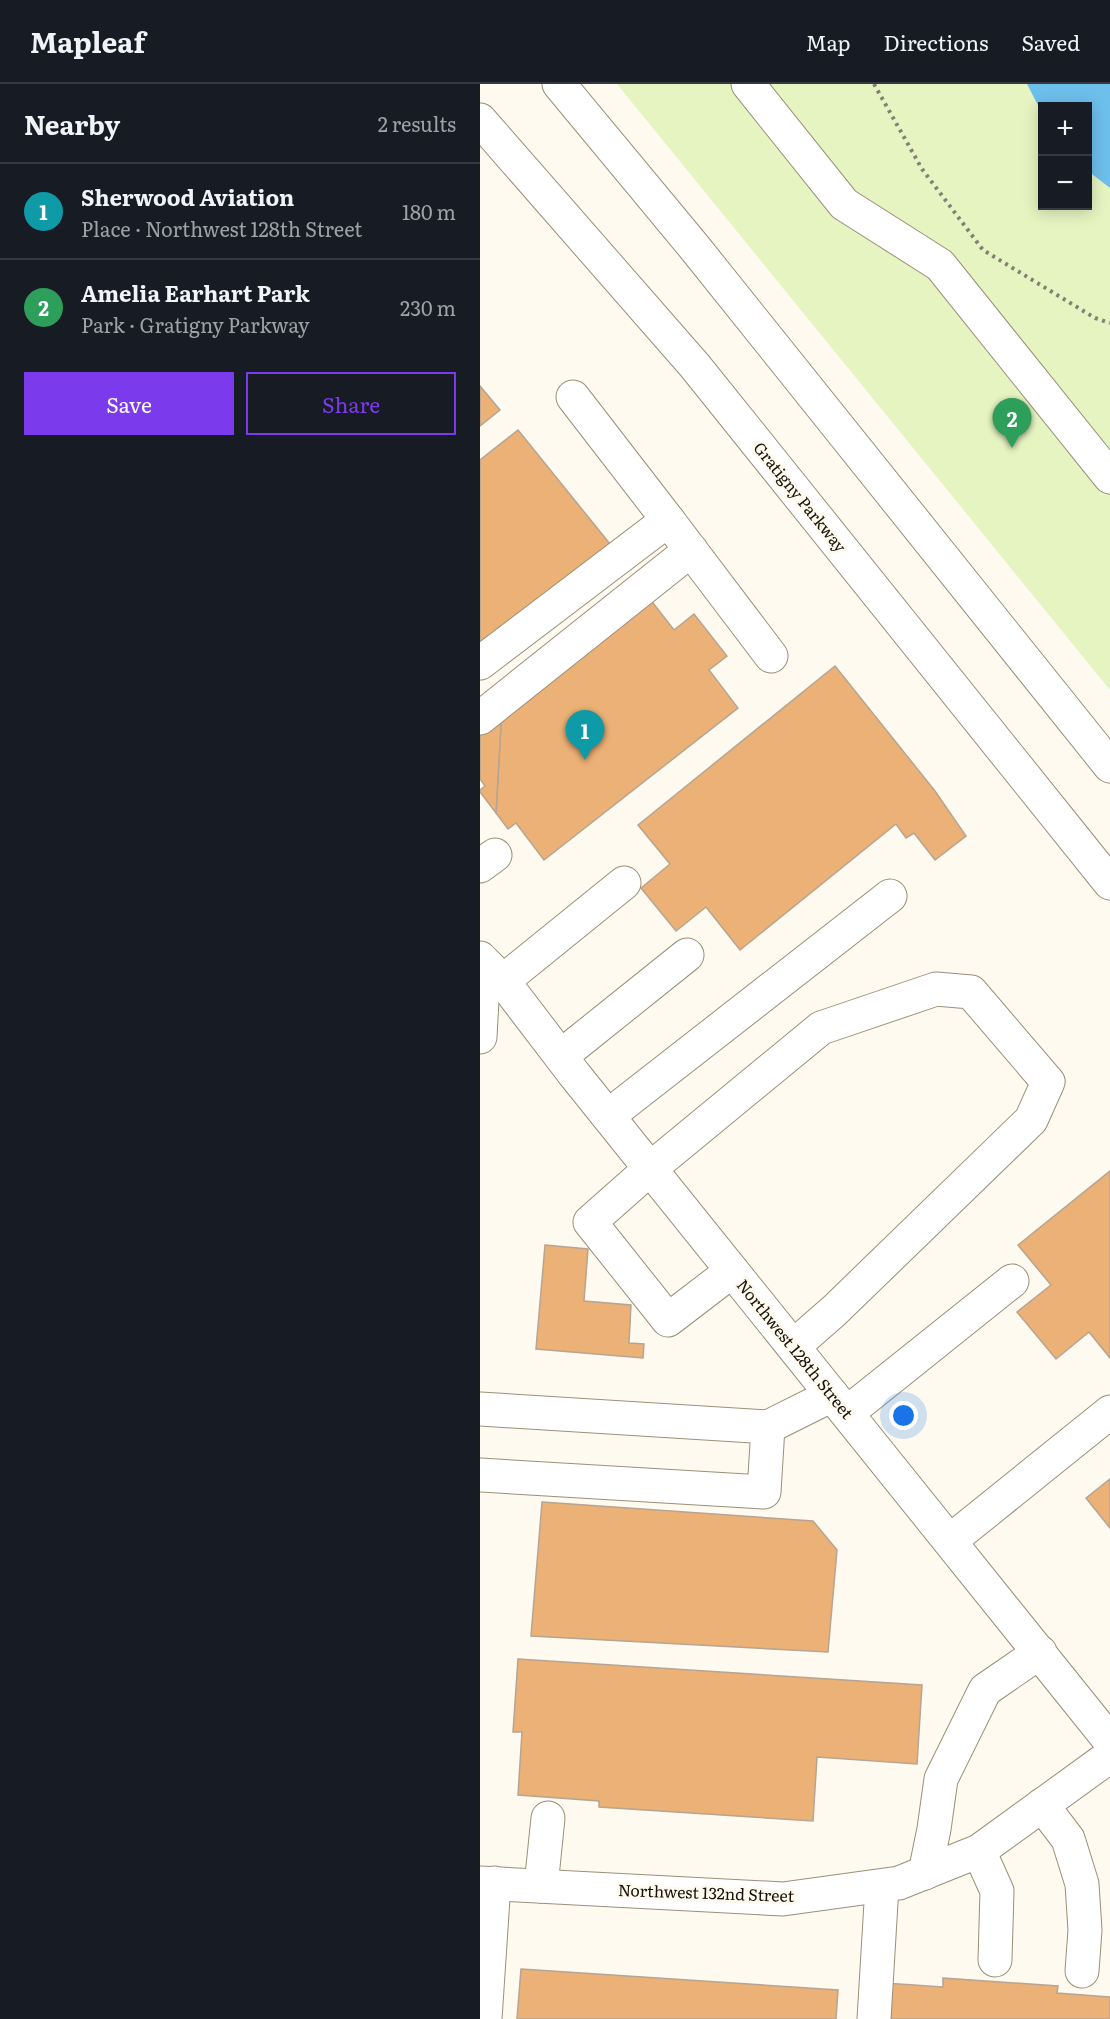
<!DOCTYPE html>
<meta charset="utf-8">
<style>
body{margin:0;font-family:Literata,serif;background:#20242c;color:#f1f3f6}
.controls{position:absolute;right:18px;top:18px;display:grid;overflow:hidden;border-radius:0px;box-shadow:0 3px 15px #0003}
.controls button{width:54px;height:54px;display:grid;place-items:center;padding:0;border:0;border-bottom:2px solid #363941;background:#171b24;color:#f1f3f6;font:30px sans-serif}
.you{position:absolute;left:424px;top:1332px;width:21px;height:21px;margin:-15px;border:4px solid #fff;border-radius:50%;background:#1a73e8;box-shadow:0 0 0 9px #1a73e833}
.badge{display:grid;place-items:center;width:39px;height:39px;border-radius:50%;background:#7c3aed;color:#fff;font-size:20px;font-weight:700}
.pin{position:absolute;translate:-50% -50px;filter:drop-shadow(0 2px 3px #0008)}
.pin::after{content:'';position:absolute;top:32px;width:21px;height:18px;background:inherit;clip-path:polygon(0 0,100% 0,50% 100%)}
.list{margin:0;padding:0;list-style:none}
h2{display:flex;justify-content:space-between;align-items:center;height:78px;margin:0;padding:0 24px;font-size:26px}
h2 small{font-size:20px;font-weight:400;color:#9ea1a6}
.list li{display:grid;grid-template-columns:39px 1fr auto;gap:18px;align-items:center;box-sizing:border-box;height:96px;padding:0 24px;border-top:2px solid #363941}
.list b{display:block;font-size:22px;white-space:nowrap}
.list p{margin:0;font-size:20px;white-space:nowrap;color:#9ea1a6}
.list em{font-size:20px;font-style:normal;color:#9ea1a6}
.actions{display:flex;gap:12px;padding:18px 24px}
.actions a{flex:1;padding:14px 0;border:2px solid #7c3aed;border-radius:0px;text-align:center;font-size:21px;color:#7c3aed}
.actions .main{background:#7c3aed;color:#fff}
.map{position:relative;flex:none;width:630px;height:1935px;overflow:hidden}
header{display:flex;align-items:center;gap:36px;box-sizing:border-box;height:84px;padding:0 30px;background:#171b24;border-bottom:2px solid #363941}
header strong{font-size:28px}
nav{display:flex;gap:33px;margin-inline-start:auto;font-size:21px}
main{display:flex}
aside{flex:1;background:#171b24}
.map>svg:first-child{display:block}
</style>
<header>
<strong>Mapleaf</strong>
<nav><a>Map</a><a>Directions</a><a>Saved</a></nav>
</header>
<main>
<aside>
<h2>Nearby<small>2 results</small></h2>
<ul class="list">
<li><span class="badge" style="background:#0f9aa8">1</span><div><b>Sherwood Aviation</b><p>Place · Northwest 128th Street</p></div><em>180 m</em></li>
<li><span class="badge" style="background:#2e9e5b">2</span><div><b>Amelia Earhart Park</b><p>Park · Gratigny Parkway</p></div><em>230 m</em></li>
</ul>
<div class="actions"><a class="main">Save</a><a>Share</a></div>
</aside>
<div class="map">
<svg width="630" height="1935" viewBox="0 0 630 1935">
<rect width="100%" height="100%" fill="#fefaf0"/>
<path fill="#e6f4c1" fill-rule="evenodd" d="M137,0h493v606zM562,22h46v100h-46z"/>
<polygon fill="#6dbfec" points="547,0 630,0 630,104 608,87 608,22 562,22 562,29"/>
<g fill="#ecb176" stroke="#b7a492" stroke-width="1.5">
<polygon points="0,302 20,326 0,342"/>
<polygon points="38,346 130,460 0,565 0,376"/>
<polygon points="166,510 194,546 214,530 247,572 229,586 258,624 64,776 36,739 28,745 16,729 22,623"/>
<polygon points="355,582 455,707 486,752 455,776 434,749 426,754 416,740 260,866 226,823 196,847 161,804 190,780 158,741"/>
<polygon points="22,623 16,729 0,708 0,706 5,702 0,695 0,640"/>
<polygon points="630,1087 630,1274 609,1248 576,1275 537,1228 571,1201 538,1161"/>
<polygon points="65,1161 108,1165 104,1217 151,1221 149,1259 164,1260 163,1274 56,1265"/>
<polygon points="630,1395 630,1444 606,1414"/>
<polygon points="62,1418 333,1437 357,1466 348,1568 51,1552"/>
<polygon points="38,1575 442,1601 437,1680 337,1673 333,1737 119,1723 119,1717 38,1711 42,1648 33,1648"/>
<polygon points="41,1885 358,1906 356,1935 37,1935"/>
<polygon points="463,1894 578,1902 577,1909 630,1913 630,1935 402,1935 405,1899 463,1903"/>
</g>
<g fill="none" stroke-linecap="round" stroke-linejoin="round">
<g stroke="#9a9079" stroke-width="35">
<g id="minor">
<polyline points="268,0 364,120 460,181 630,393"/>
<polyline points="93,313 188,436"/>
<polyline points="0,579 188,436 291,572"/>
<polyline points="0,634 211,466"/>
<polyline points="0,782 15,771"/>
<polyline points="0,874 23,897 94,990 630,1657"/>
<polyline points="23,897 144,799"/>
<polyline points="0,953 4,879"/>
<polyline points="81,972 207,871"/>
<polyline points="128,1032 410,812"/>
<polyline points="252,1187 188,1236 110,1138 171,1084 341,944 456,905 491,908 568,998 551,1036 355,1226 314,1262"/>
<polyline points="0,1325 288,1343 284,1408 0,1391"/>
<polyline points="367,1329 532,1197"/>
<polyline points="288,1343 352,1311"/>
<polyline points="470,1457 630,1328"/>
<polyline points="562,1721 588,1755 602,1800 605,1846 602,1887"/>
<polyline points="499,1767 517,1807 515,1876"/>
<polyline points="445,1789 454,1745 461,1695 505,1606 560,1568"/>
<polyline points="0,1799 303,1815 419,1799 499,1767 630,1672"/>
<polyline points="61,1802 68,1734"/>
<polyline points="5,1935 14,1799"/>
<polyline points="394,1935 402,1802"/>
</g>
</g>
<g stroke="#9a9079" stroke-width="35">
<g id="highway">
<polyline points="79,0 215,164 630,682"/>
<polyline points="0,36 215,282 630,799"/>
</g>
</g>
<polyline stroke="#848076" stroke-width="4" stroke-dasharray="3 4.5" stroke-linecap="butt" points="394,0 442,85 503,166 615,234 630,239"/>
<use href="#minor" stroke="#fff" stroke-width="33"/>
<use href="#highway" stroke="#fff" stroke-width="33"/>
</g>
<g text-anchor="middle" stroke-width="6" stroke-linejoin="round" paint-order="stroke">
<g font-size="16" fill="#18140b" stroke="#fefaf0">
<text transform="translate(320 413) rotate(51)" y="6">Gratigny Parkway</text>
<text transform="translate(315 1265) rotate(51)" y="6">Northwest 128th Street</text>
<text transform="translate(226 1809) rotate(2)" y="6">Northwest 132nd Street</text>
</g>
</g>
</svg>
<div class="controls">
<button>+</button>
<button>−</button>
</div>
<div class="you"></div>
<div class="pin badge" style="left:105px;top:676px;background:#0f9aa8">1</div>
<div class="pin badge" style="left:532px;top:364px;background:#2e9e5b">2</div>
</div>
</main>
